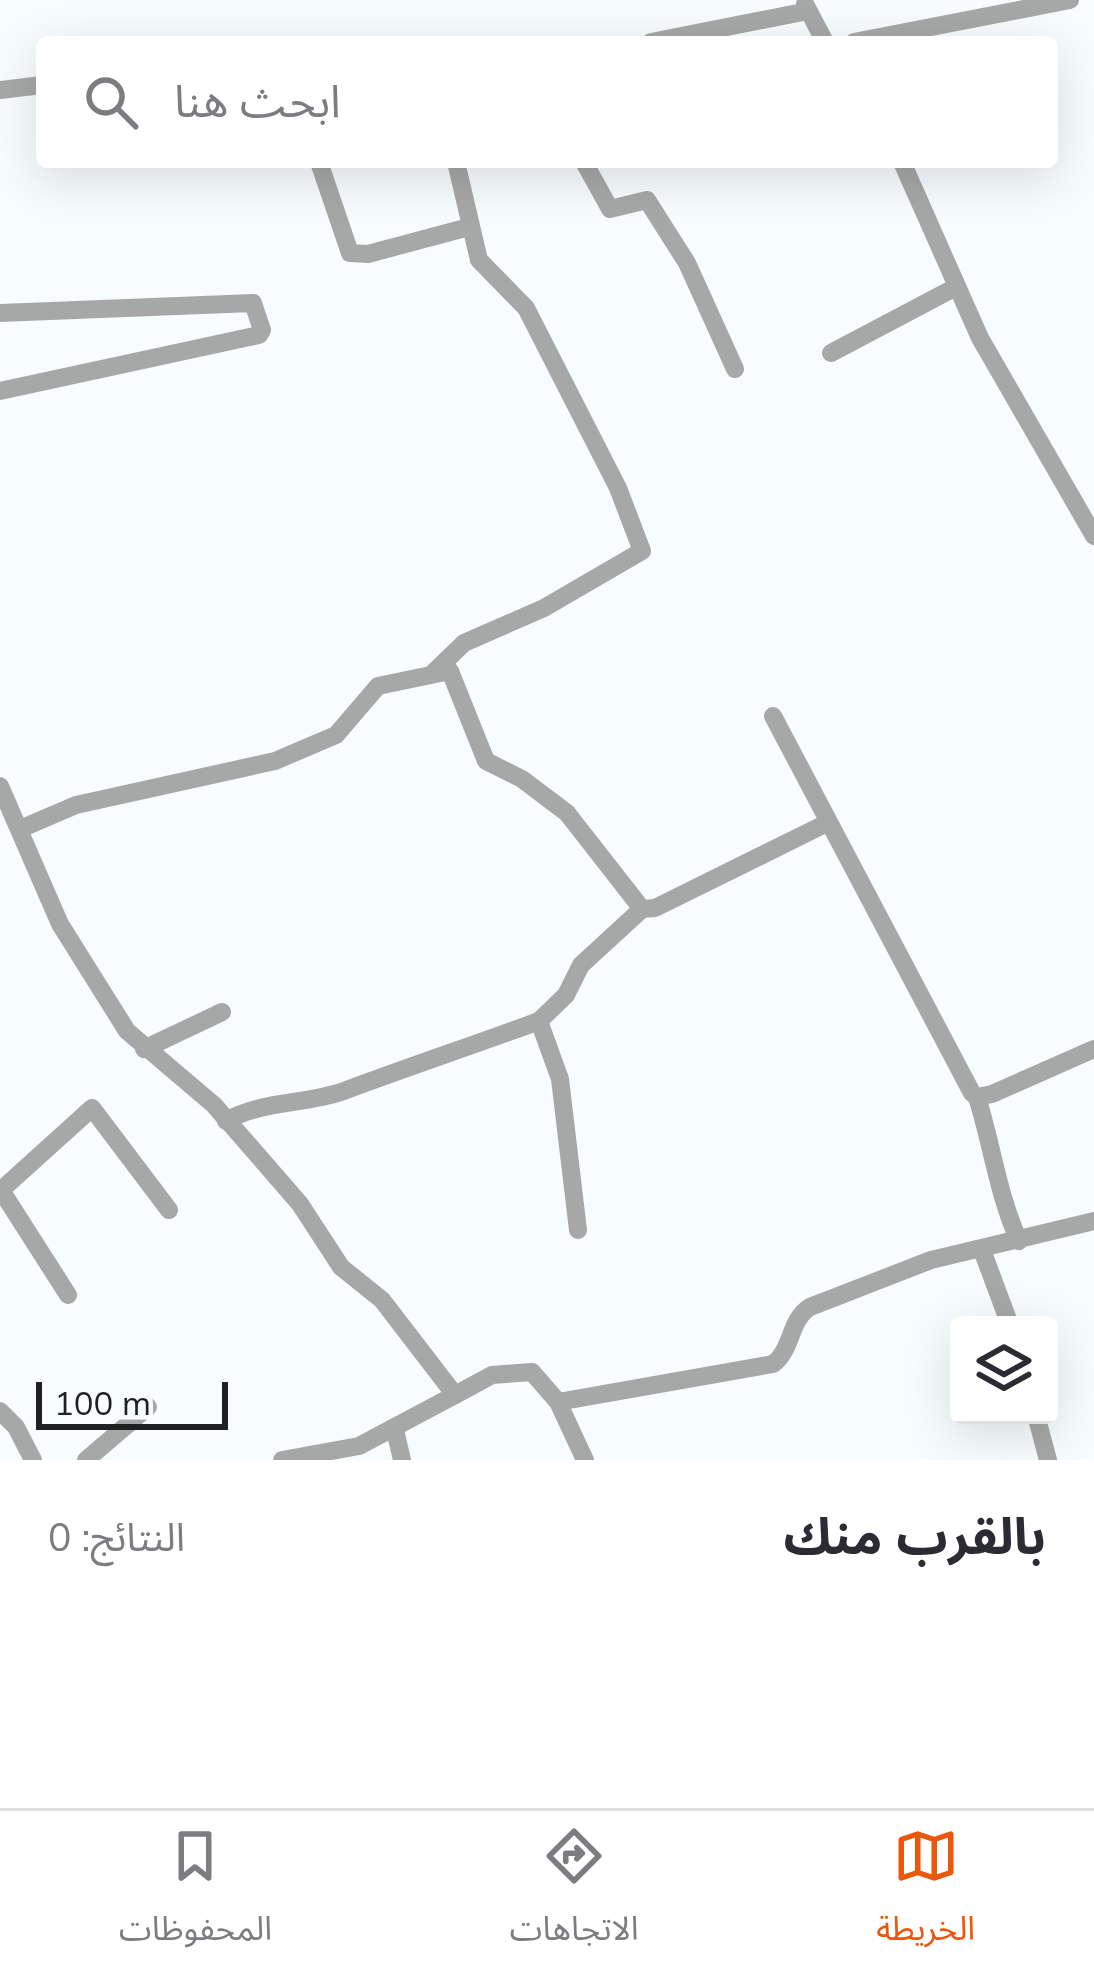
<!DOCTYPE html>
<html lang="ar">
<meta charset="utf-8">
<style>
body{margin:0;font-family:Mulish,"Noto Sans Arabic",sans-serif;background:#f2f2f3;color:#2b2b33;direction:rtl}
.controls{position:absolute;right:36px;bottom:36px;display:grid;overflow:hidden;border-radius:12px;box-shadow:0 12px 48px #0002}
.controls button{width:108px;height:108px;display:grid;place-items:center;padding:0;border:0;border-bottom:3px solid #e1e1e2;background:#fff;color:#2b2b33;font:60px sans-serif}
.scale{position:absolute;left:36px;bottom:30px;width:192px;box-sizing:border-box;padding-left:12px;border:6px solid #1e2021;border-top:0;font-size:33px;line-height:42px;white-space:nowrap;color:#1e2021;-webkit-text-stroke:9px #f7fdfe;paint-order:stroke}
.list{margin:0;padding:0;list-style:none}
h2{display:flex;justify-content:space-between;align-items:center;height:156px;margin:0;padding:0 48px;font-size:51px}
h2 small{font-size:39px;font-weight:400;color:#7c7c81}
.icon{flex:none;width:66px;height:66px;fill:none;stroke:currentColor;stroke-width:2;stroke-linecap:round;stroke-linejoin:round}
.map{position:relative;flex:none;width:1094px;height:1460px;overflow:hidden;direction:ltr}
.search{position:absolute;background:#fff;box-shadow:0 12px 48px #0002;left:36px;right:36px;top:36px;height:132px;display:flex;align-items:center;gap:30px;box-sizing:border-box;padding:0 42px;border-radius:12px;color:#7c7c81;font-size:45px}
.sheet{height:348px;background:#fff}
nav{display:flex;justify-content:space-around;align-items:center;box-sizing:border-box;height:168px;border-top:3px solid #e1e1e2;background:#fff;font-size:33px;color:#7c7c81}
nav a{display:grid;justify-items:center;gap:6px}
nav .on{color:#ea580c}
.map>svg:first-child{display:block}
</style>
<div class="map">
<svg width="1094" height="1460" viewBox="0 0 1094 1460">
<rect width="100%" height="100%" fill="#f7fdfe"/>
<g fill="none" stroke-linecap="round" stroke-linejoin="round">
<g stroke="#a5a8a7" stroke-width="18">
<polyline points="805,4 825,42"/>
<polyline points="651,42 808,11"/>
<polyline points="854,42 1070,0"/>
<polyline points="0,90 42,85"/>
<polyline points="319,162 350,253 368,254 469,227"/>
<polyline points="584,162 610,209 647,200 687,263 735,369"/>
<polyline points="902,162 980,338 1094,536"/>
<polyline points="0,313 253,303 262,330 259,335 0,391"/>
<polyline points="831,353 956,287"/>
<polyline points="434,672 464,643 544,608 642,551 618,488 526,308 479,260 456,162"/>
<polyline points="773,716 972,1093 977,1097 992,1094 1094,1049"/>
<polyline points="0,786 60,924 127,1031 214,1105 300,1204 341,1267 382,1300 455,1395 359,1446 282,1460"/>
<polyline points="20,829 76,805 275,761 336,735 378,686 450,671 486,761 522,779 567,813 642,909 655,908 827,823"/>
<polyline points="144,1049 222,1012"/>
<path d="M977,1097c15,48 21,98 42,144"/>
<path d="M226,1121c37,-21 78,-16 118,-30 64,-24 130,-46 195,-70"/>
<polyline points="1,1190 68,1295"/>
<polyline points="0,1191 92,1108 169,1210"/>
<polyline points="578,1230 560,1079 539,1021 566,995 581,965 642,909"/>
<polyline points="982,1250 1010,1325"/>
<polyline points="455,1395 492,1375 532,1372 558,1402 585,1460"/>
<path d="M558,1402l215,-38c20,-15 16,-44 37,-57l121,-47 163,-39"/>
<polyline points="0,1411 16,1427 33,1460"/>
<polyline points="1036,1415 1048,1460"/>
<polyline points="395,1430 402,1460"/>
<polyline points="86,1460 148,1407"/>
</g>
</g>
</svg>
<div class="controls">
<button><svg class="icon" aria-label="layers" viewBox="0 0 24 24"><path d="M12 4l9 5-9 5-9-5zM3 14l9 5 9-5"/></svg></button>
</div>
<div class="scale">100 m</div>
<div class="search"><svg class="icon" aria-label="search" viewBox="0 0 24 24"><circle cx="10" cy="10" r="6"/><path d="M15 15l6 6"/></svg>ابحث هنا</div>
</div>
<section class="sheet">
<h2>بالقرب منك<small>النتائج: 0</small></h2>
<ul class="list">
</ul>
</section>
<nav>
<a class="on"><svg class="icon" aria-label="map" viewBox="0 0 24 24"><path d="M3 6l6-2 6 2 6-2v14l-6 2-6-2-6 2zM9 4v14M15 6v14"/></svg>الخريطة</a>
<a><svg class="icon" aria-label="directions" viewBox="0 0 24 24"><path d="M12 3l9 9-9 9-9-9zM9 14v-3h6M13 9l2 2-2 2"/></svg>الاتجاهات</a>
<a><svg class="icon" aria-label="saved" viewBox="0 0 24 24"><path d="M7 4h10v16l-5-4-5 4z"/></svg>المحفوظات</a>
</nav>
